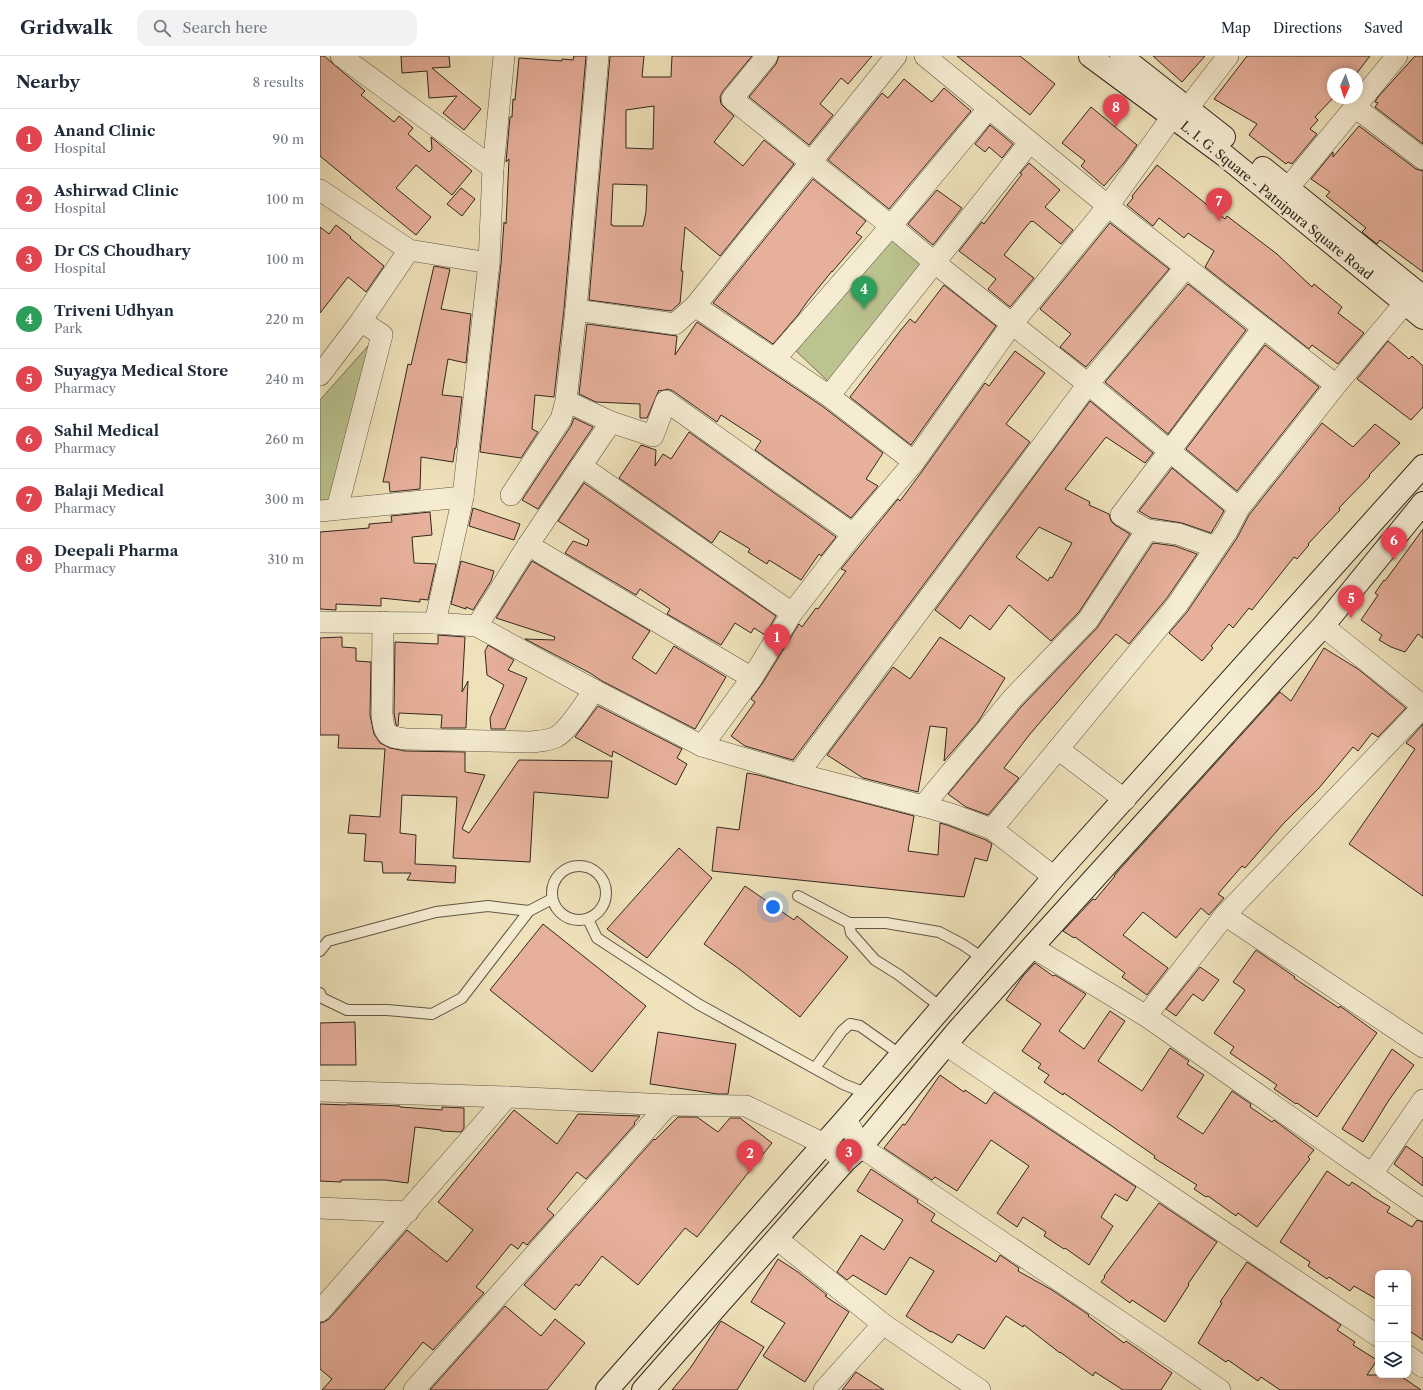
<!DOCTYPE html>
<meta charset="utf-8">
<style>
body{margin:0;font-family:"Libre Caslon Text",serif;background:#f2f2f3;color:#1f2937}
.controls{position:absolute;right:12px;bottom:12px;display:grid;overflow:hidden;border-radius:8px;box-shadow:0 2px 10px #0003}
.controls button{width:36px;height:36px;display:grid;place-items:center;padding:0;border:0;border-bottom:1px solid #e0e1e3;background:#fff;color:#1f2937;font:20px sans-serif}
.compass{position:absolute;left:1007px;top:12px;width:36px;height:36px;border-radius:50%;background:#fff;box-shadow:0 2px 10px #0003;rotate:183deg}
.you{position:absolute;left:453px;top:851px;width:14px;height:14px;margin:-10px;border:3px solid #fff;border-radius:50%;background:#1a73e8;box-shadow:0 0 0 6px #1a73e833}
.badge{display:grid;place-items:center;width:26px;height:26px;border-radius:50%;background:#8f2418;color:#fff;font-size:13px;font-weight:700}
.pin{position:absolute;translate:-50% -33px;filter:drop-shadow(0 1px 2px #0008)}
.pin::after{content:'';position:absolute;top:21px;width:14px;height:12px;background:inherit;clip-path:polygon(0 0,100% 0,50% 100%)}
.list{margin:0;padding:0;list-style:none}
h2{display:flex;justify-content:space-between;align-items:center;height:52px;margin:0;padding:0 16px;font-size:17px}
h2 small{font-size:13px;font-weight:400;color:#747a83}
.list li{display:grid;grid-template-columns:26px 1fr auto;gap:12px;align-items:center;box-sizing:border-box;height:60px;padding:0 16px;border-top:1px solid #e0e1e3}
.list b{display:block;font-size:15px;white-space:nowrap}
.list p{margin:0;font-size:13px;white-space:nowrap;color:#747a83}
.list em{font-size:13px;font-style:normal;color:#747a83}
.icon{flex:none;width:22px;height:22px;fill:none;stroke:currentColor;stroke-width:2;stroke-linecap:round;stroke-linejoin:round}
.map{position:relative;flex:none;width:1103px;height:1334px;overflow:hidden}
header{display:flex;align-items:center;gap:24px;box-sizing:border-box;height:56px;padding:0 20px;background:#fff;border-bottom:1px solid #e0e1e3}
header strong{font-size:19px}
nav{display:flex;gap:22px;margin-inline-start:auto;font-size:14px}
.search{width:280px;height:36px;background:#f2f2f3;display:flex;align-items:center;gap:10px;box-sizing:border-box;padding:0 14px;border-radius:12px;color:#747a83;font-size:15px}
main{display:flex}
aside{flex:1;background:#fff}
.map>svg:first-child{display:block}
</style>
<header>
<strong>Gridwalk</strong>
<div class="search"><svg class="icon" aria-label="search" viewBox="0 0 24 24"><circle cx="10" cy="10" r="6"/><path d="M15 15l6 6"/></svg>Search here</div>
<nav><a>Map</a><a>Directions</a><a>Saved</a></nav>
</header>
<main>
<aside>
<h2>Nearby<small>8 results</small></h2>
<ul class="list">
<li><span class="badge" style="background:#e0444e">1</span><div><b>Anand Clinic</b><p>Hospital</p></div><em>90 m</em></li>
<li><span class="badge" style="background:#e0444e">2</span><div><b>Ashirwad Clinic</b><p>Hospital</p></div><em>100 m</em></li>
<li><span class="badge" style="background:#e0444e">3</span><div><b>Dr CS Choudhary</b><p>Hospital</p></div><em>100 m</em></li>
<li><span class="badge" style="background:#2e9e5b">4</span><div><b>Triveni Udhyan</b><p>Park</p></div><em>220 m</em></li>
<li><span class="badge" style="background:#e0444e">5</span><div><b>Suyagya Medical Store</b><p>Pharmacy</p></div><em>240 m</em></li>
<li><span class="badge" style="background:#e0444e">6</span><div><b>Sahil Medical</b><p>Pharmacy</p></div><em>260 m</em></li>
<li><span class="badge" style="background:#e0444e">7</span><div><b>Balaji Medical</b><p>Pharmacy</p></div><em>300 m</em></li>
<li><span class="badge" style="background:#e0444e">8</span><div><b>Deepali Pharma</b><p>Pharmacy</p></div><em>310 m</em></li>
</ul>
</aside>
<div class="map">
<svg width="1103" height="1334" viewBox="0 0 1103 1334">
<rect width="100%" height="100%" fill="#efe2ba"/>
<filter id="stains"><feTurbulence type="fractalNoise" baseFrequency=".005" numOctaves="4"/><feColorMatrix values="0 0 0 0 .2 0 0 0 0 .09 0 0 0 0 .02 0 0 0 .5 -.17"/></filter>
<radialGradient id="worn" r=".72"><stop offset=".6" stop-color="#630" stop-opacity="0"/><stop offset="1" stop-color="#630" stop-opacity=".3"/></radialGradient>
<g fill="#bbc38f" stroke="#767557">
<polygon points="574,182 611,211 513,330 476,295"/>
<polygon points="55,282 15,446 0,448 0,344"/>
</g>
<g fill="#e7b09b" stroke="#31271f" fill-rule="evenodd">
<polygon points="0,0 4,0 45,35 41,39 74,66 79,60 93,72 88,78 109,96 112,93 111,81 152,115 132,139 96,109 76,132 111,161 96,179 0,100"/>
<polygon points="81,0 129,0 130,11 112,12 161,53 144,74 123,57 137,40 109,42 107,15 82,17"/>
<polygon points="254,0 266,0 244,253 234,341 215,339 212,373 218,376 201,402 160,396 181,208 184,166 186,168 189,103 186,106 190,61 192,61 193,43 195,44 199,2 242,5 242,3 253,4"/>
<path d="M290,0h34l-2,21h29l1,-21h80l-29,35 -3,6 1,7 4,4 9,8 -20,26 29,24 21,-26 30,24 -74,92 -35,-29 -4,44h2l-3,32 -9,8 -82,-11zM334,50l-1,43 -27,-1v-38zM293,128l34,1 -1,27 -3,14h-30v-1h-2z"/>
<polygon points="459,0 552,0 528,28 521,22 500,48 513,59 489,89 429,41 456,8"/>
<polygon points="637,0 700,0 735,28 710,59"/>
<polygon points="833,0 885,0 862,26"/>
<polygon points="927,0 1050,0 1036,18 1013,18 1013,42 995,61 998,64 990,73 997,78 972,108 968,106 966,108 929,79 937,68 894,43"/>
<polygon points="1095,0 1103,0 1103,88 1055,51 1058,47 1055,46 1058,41"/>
<polygon points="584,23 612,46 624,32 651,55 569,153 508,104 562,37 568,42"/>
<polygon points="771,51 817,89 804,107 784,130 761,110 765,105 742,87"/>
<polygon points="670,69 693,88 682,102 669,91 665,96 655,88"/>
<polygon points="1039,70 1096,113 1103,115 1103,216 1060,184 1057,188 1042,176 1046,172 1006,140 1010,136 991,123 1013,96 1013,101"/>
<polygon points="709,107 740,134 725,151 753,174 741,188 713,165 712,166 711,165 702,176 684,199 714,222 690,251 668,233 676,223 639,195 662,166 664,168 702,118 700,117"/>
<polygon points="837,109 905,163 907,160 957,198 992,231 994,228 1022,251 1018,257 1044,277 1018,308 992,289 989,293 885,211 894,195 868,177 864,182 839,162 833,170 807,149 813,142 812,140"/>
<polygon points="493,123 546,165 536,177 542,181 512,216 512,215 487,246 478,259 453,288 393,247"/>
<polygon points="141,132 155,143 142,160 127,148"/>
<polygon points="617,134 642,152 613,189 588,168"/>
<polygon points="790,167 849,213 766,311 740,291 751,278 720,253"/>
<polygon points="16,169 31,181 30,182 64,210 46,236 28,221 0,257 0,171 9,178"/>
<polygon points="114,210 130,213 121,253 151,258 146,307 128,303 122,339 142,341 136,392 135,392 133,406 101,401 100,433 70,436 69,426 63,426 88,308 91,309"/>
<polygon points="868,228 926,274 848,378 785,326"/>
<polygon points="624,229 676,270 591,389 530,341 580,275 590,263 595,267"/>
<polygon points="377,266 502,350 563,397 546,423 558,430 531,462 435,394 441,385 401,359 397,366 353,335 348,333 340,335 339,334 327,362 320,362 320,348 276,346 259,338 267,268 357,280 355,299"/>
<polygon points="1068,285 1089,303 1092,300 1103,310 1103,351 1091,364 1037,323"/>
<polygon points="945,289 999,331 917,435 866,393"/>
<polygon points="695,295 725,317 686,368 710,386 473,704 425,690 411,680 435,646 431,643 442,628 479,568 482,571 496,552 498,553 526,515 521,513 578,443 580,445 603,414 665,327 669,330"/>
<path d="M770,345l63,52 -8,10 -39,-26 -41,52 25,13 -1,3 20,9 2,7 4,4 15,9 -51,78 -28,29 -42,-36 -19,25 -20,-15 -10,14 -25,-19zM719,471l33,16 -20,35 -2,-1 -2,4 -32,-24z"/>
<polygon points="254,362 273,371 218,453 202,444 251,370"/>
<polygon points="1002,367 1033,391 1055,368 1080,387 1049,419 1050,420 1019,452 1020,454 988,488 989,489 977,503 974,501 932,554 929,552 913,572 909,568 891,590 893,592 882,605 849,577 867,556 917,482 929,459"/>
<polygon points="369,376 516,481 501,500 499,498 481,524 449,504 447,508 428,496 430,493 400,475 392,487 299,422 321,389 336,394 335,410 343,398 351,403"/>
<polygon points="852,412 904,455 891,477 862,467 831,462 819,455"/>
<polygon points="264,427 456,560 445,579 434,572 431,577 415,567 401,589 347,558 350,553 320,533 316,539 245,497 253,485 267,490 269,484 238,465"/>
<polygon points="153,452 200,468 194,484 149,470"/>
<polygon points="110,456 112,479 92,481 94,507 116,508 108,544 100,543 100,546 61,542 61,550 16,548 16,554 0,553 0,476 49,472 49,468 72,466 71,460"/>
<polygon points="1103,473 1103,582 1098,578 1085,596 1071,591 1059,584 1062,579 1041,564 1058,539 1055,537 1064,524 1065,525"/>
<polygon points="833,487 855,490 877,498 847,542 809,588 796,578 710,678 684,712 699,722 668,759 646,751 628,738 701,651 777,572"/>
<polygon points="141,505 174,515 171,525 153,554 146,551 146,553 131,548"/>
<polygon points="212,505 330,575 312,602 336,618 354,590 406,621 375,673 282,625 270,617 205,583 234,584 235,581 176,562"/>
<polygon points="118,579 145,581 142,636 148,625 146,672 121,672 122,659 79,657 78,670 76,669 74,657 75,586 118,588"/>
<polygon points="22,581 22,591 36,592 36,605 51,606 50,659 54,678 60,687 70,692 85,695 145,696 145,716 165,719 142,773 149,777 199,704 292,705 288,742 214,736 210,806 133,802 137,741 82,739 80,777 96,779 95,808 136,810 135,827 87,824 91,817 63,817 62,806 44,805 46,778 28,777 30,759 60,761 65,693 18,692 19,679 0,679 0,582"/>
<polygon points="620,581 685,622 658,666 624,705 627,672 610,670 598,736 543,722 507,699 573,611 590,623"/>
<polygon points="168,589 194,604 188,614 207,622 185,673 171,673 170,662 184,629 167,619 165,595"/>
<polygon points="1004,592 1038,613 1086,652 1058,681 1052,677 1038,695 1033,691 999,732 963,768 925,812 922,810 898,838 904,842 889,859 881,852 856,882 823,856 803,879 848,912 827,939 802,921 805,917 755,881 754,882 743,875 773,843 775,844 795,820 794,820 799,814 960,636 971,645"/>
<polygon points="278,650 362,693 357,702 367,708 356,729 293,695 292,701 255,681"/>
<polygon points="1103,668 1103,840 1029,788 1095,693 1086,687"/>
<polygon points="427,717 438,719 594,760 588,795 618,799 620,767 627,769 666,784 672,788 667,805 655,802 644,841 392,815 397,771 419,774"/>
<polygon points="359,792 392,822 327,902 287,873"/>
<polygon points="425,830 474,864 477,860 528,901 480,961 418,912 384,888"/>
<polygon points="223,868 326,950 272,1016 170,934"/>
<polygon points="936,894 975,921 974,922 1019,952 1020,950 1057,977 997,1061 977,1047 976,1048 954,1033 957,1029 910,997 914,991 894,977 925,934 913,926"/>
<polygon points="715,907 733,920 735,919 766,938 739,975 764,993 790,955 805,965 778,1005 822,1035 850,992 869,1005 867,1008 884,1019 857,1061 883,1078 912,1035 931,1048 930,1051 952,1066 954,1064 994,1094 988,1101 990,1103 937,1171 918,1157 916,1160 888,1140 886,1141 874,1133 877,1129 834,1102 835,1100 744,1037 743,1039 724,1026 729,1019 718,1012 721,1008 702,995 721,968 686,944 703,920"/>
<polygon points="880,911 899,924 883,945 873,938 856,960 846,953"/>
<polygon points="35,966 36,1009 0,1009 0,967"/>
<polygon points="338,976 416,988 408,1038 398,1038 330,1028"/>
<polygon points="1072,993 1094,1009 1069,1044 1043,1086 1022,1073"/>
<polygon points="620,1019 644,1036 645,1034 666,1048 674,1036 816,1131 807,1145 795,1138 781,1161 793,1170 769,1209 745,1192 744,1193 724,1180 726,1176 703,1161 697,1171 677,1157 709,1110 671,1084 637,1135 615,1121 612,1124 564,1092 583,1068 585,1069"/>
<polygon points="0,1048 26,1049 27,1048 80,1050 80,1051 122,1054 122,1051 144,1052 144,1072 141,1076 121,1075 121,1074 95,1071 88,1127 65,1124 21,1124 21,1126 0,1125"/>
<polygon points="194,1054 237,1088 258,1058 320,1060 314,1067 315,1068 266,1123 257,1116 227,1153 234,1159 207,1189 203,1186 198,1193 191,1188 156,1231 164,1237 113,1294 103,1286 64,1334 2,1334 12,1323 0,1313 0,1267 4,1266 9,1263 87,1174 127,1206 153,1174 118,1146"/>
<polygon points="358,1061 377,1061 398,1076 410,1062 420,1062 452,1087 377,1181 365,1172 318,1229 282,1200 259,1230 256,1228 235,1254 204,1229 334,1083 335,1084"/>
<polygon points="1086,1090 1103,1102 1103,1130 1074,1108"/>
<polygon points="551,1113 598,1144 597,1146 615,1158 611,1165 676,1206 680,1199 699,1212 698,1215 732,1234 769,1259 768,1260 804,1287 806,1285 852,1317 841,1334 803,1334 775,1316 773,1320 740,1296 740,1297 704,1269 703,1271 686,1260 664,1293 638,1278 632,1287 611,1275 611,1276 586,1260 614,1215 590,1201 566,1239 533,1219 527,1224 517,1216 541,1179 564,1194 583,1164 537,1135"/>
<polygon points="1007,1115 1029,1130 1032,1126 1050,1138 1050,1139 1070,1151 1067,1156 1092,1171 1097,1164 1103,1166 1103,1284 1088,1274 1089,1263 1088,1262 1088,1217 1058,1217 1058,1244 1034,1230 1030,1235 1009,1221 1007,1223 988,1210 990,1206 960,1186"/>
<polygon points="839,1147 897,1186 868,1228 869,1229 845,1266 812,1244 810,1247 781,1226 785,1221 784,1220"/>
<polygon points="458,1203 478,1216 507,1239 505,1240 529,1256 485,1326 443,1300 465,1267 431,1246"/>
<polygon points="927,1206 1021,1269 1017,1274 1035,1286 1033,1289 1057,1304 1047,1319 1079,1319 1101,1334 960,1334 941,1321 938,1325 908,1304 906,1306 878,1287 902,1247 900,1246"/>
<polygon points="185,1250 221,1280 235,1263 265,1287 227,1334 110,1334"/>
<polygon points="401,1265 444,1291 417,1334 352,1334 371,1311"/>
<polygon points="536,1316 564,1334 522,1334"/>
</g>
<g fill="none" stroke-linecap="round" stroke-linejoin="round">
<g stroke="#605646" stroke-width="12">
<g id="service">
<circle cx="259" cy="837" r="27"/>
<polyline points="478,840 529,867 566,867 619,876 642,888 664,903"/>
<polyline points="268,863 277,882 378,948 523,1028 548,1038"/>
<polyline points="529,867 531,877 555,904 579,919 622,952"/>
<polyline points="0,895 8,885 116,856 168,850 209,855"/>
<polyline points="0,937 2,942 27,954 67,954 112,958 142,942 209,855 232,843"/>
<polyline points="495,1012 522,975 530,968 540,970 581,999"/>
</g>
</g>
<g stroke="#605646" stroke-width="22">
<g id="minor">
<polyline points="21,0 173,112"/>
<polyline points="447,0 412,43 571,170 615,207 768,328 919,452"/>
<polyline points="605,0 788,150 1016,329"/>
<polyline points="1035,51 1103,103"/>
<polyline points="867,53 908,0"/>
<polyline points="968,132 1077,0"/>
<polyline points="0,134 89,194 169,207"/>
<polyline points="375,250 509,340 594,406"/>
<polyline points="256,254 355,268 375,250 576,0"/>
<polyline points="455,303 571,170 669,52"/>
<polyline points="0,319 41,265 89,194"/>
<polyline points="509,340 710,86"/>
<polyline points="246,345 291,366"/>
<polyline points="261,410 472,557"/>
<polyline points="191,439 241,363 246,345 256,254 278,0"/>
<polyline points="17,453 62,279 41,265"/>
<polyline points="0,455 143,441"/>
<polyline points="208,489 432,622"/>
<polyline points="895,491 858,478 827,474 801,459 943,272"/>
<polyline points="0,566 115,567 157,570 274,634 382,690 478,718 603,750 631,758 672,773 734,821"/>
<path d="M63,566l-1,92c2,20 4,23 24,25l125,3c8,-1 17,-1 25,-5 13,-7 29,-34 38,-47"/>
<polyline points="115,567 143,441 169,207 173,112 184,0"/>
<polyline points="157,570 208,489 291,366 333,380 346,345 533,478"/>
<polyline points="1003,570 1103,650"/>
<polyline points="382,690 432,622 472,557 533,478 594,406 692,268 788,150 852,61"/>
<polyline points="738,693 805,744"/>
<polyline points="478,718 768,328 866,211"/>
<polyline points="603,750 692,643 768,564 827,474"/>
<polyline points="672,773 857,549 907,475 919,452 1016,329 1085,247"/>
<polyline points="905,859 1103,991"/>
<polyline points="712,891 826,960 1103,1154"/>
<polyline points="826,960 905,859 1103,651"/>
<polyline points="626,989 1058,1280"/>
<polyline points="0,1035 187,1041 348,1049 426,1050 504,1088 525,1105"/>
<polyline points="526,1063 541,1091 838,1291 900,1334"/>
<polyline points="1052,1118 1103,1044"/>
<polyline points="0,1152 88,1156"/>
<polyline points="457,1183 563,1268 660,1334"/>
<polyline points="0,1255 187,1041"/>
<polyline points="1088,1300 1103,1311"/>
<polyline points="94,1334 348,1049"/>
<polyline points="504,1334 563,1268"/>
</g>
</g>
<g stroke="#31271f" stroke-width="24">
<g id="secondary">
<polyline points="770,0 904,99 1103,262"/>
<polyline points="801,0 904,81"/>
<polyline points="943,112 1103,241"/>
<polyline points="287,1334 526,1063 734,821 1103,410"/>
<polyline points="323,1334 525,1105 541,1091 638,974 712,891 1003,570 1103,447"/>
</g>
</g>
<use href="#service" stroke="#f5ecd2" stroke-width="10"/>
<use href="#minor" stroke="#f5ecd2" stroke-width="21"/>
<use href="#secondary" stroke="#f5ecd2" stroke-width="22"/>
</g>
<g text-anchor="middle" stroke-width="4" stroke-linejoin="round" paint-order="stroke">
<g font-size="13" fill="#31271f" stroke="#f5ecd2">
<text transform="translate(957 144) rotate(39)" y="5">L. I. G. Square - Patnipura Square Road</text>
</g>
</g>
<rect width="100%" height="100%" filter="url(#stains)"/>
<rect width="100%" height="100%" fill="url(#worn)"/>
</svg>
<div class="controls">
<button>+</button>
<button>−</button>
<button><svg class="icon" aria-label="layers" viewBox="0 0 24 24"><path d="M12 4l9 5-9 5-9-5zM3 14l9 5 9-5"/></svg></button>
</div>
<svg class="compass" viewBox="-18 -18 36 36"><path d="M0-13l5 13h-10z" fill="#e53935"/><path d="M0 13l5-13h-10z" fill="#747a83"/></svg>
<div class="you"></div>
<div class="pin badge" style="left:457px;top:601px;background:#e0444e">1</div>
<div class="pin badge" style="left:430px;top:1117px;background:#e0444e">2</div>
<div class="pin badge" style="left:529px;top:1116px;background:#e0444e">3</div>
<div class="pin badge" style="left:544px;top:253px;background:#2e9e5b">4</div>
<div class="pin badge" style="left:1031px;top:562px;background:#e0444e">5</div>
<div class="pin badge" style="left:1074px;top:504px;background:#e0444e">6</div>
<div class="pin badge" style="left:899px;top:165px;background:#e0444e">7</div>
<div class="pin badge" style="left:796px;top:71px;background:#e0444e">8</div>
</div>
</main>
